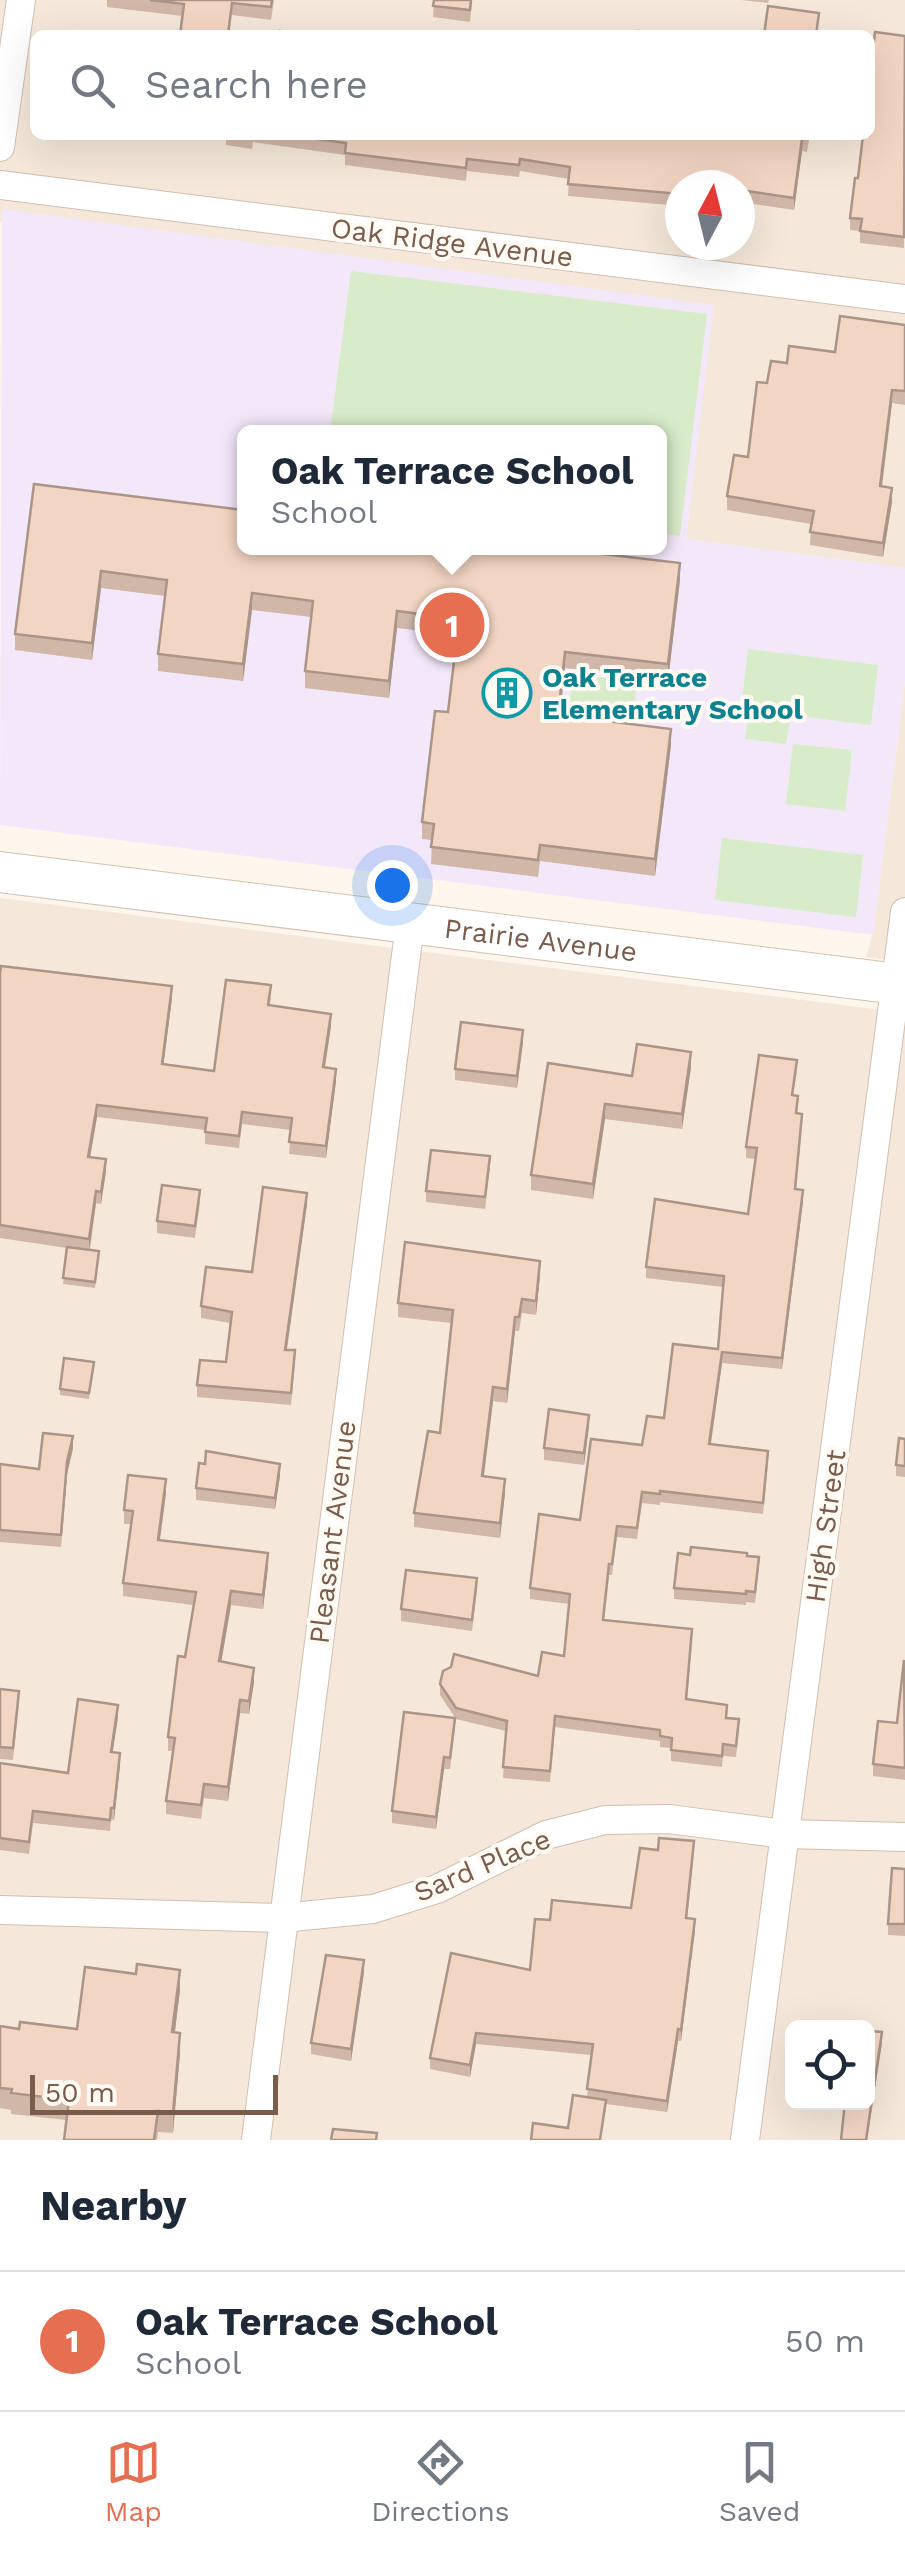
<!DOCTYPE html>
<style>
body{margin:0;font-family:"Work Sans",sans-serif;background:#f2f2f3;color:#1f2937}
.controls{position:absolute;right:30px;bottom:30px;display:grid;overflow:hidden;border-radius:15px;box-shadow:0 10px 40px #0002}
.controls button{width:90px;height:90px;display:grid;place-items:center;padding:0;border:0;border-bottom:2px solid #e0e1e3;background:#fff;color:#1f2937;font:50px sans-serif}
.compass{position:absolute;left:665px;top:170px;width:90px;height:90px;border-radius:50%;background:#fff;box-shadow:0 10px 40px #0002;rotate:7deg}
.scale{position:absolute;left:30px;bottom:25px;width:248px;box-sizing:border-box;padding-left:10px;border:5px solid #7a5c4d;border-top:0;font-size:28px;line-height:35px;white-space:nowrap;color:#7a5c4d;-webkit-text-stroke:8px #fffaf3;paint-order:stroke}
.you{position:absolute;left:392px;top:885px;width:35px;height:35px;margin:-25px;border:8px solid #fff;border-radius:50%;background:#1a73e8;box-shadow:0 0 0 15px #1a73e833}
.badge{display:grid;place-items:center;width:65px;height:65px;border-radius:50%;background:#e76f51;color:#fff;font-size:32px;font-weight:700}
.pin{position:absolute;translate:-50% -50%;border:5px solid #fff;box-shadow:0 2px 10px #0006}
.popup{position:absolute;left:237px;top:425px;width:430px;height:130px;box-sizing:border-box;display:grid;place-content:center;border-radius:15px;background:#fff;filter:drop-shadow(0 2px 8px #0005);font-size:32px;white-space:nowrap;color:#747a83}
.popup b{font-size:38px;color:#1f2937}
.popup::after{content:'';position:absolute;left:50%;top:100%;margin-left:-20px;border:20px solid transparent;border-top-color:#fff}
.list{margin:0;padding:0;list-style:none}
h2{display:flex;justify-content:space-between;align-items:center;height:130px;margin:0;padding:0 40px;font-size:42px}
h2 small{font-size:32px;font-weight:400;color:#747a83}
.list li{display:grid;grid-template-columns:65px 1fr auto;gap:30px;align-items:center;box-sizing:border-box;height:140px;padding:0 40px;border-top:2px solid #e0e1e3}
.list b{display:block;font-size:38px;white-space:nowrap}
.list p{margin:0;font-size:32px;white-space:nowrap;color:#747a83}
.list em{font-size:32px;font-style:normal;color:#747a83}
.icon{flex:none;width:55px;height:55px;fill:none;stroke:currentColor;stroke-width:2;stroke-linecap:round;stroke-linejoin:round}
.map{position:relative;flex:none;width:905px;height:2140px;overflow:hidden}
.search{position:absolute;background:#fff;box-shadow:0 10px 40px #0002;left:30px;right:30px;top:30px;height:110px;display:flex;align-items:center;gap:25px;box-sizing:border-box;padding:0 35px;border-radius:15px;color:#747a83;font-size:38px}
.sheet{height:270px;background:#fff}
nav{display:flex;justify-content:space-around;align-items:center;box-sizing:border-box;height:140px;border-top:2px solid #e0e1e3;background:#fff;font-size:28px;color:#747a83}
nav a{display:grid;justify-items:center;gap:5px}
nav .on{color:#e76f51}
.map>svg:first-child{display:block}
</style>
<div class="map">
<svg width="905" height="2140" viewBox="0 0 905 2140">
<rect width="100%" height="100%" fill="#fdf6ec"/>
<g fill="#f5e8da" fill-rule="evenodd">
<path d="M0,0h905v568l-219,-29 27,-234 -713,-83zM35,35h835v100h-835zM680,185h60v60h-60z"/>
<polygon points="905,681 905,962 866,957 873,934"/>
<path d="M0,898l905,115v1127h-905zM792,2028h76v74h-76z"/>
</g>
<path fill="#f3e8fa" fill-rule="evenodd" d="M2,209l712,96 -28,234 219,29v113l-32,254 -873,-110zM245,432h415v116h-415z"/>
<g fill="#d8ecc9">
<polygon points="351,271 707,314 680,536 660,533 660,432 330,432"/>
<polygon points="748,649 878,665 871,725 791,715 786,744 745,739 749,711 741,709"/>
<polygon points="573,674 637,682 629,743 565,735"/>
<polygon points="793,744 852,750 845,811 786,804"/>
<polygon points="722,838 863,855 856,917 715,900"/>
</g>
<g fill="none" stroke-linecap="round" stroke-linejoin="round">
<g stroke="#d1beb0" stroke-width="30">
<g id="minor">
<polyline points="0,147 21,0"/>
<polyline points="0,185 905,299"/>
<polyline points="0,1910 282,1918 373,1909 437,1889 546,1835 605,1820 669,1819 784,1834 905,1837"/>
<polyline points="256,2140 410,924"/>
<polyline points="745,2140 905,912"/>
</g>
</g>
<g stroke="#d6c0b0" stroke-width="42">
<g id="secondary">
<path id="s1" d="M0,872l905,113"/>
</g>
</g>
<use href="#minor" stroke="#fff" stroke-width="28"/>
<use href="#secondary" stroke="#fff" stroke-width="40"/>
</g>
<g fill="#d1b7a8">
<polygon points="107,0 274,0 271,20 232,15 182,16 107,7"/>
<polygon points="434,0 472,0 470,22 433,17"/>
<polygon points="741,0 769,0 768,3"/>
<polygon points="905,36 904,248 860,243 860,231 850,230 850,218 858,178"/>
<polygon points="226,135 810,135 807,152 802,151 794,210 740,202 740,185 680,185 680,206 568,196 569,179 520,171 519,177 467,171 466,181 345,165 345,155 253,142 252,149 226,145"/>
<polygon points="905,325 905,405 892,403 882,487 892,502 883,557 810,545 811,524 727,510 727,496 748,457 767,383 835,352"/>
<polygon points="34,484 680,580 668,681 565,668 560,715 671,745 655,876 540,861 538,877 431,864 432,840 422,839 422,822 448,712 457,635 397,628 389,698 305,688 305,671 311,617 252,610 243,681 158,671 158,654 165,596 101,588 92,660 15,650 15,634"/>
<polygon points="0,973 172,998 163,1065 214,1071 271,997 270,1005 331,1026 325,1067 336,1081 326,1158 289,1154 291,1130 242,1124 239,1148 205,1144 205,1130 97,1117 90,1157 106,1171 101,1204 96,1203 90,1250 99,1257 95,1288 63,1284 67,1248 0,1238"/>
<polygon points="523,1042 517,1088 455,1080 455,1069"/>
<polygon points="691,1067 682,1129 605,1119 593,1199 531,1190 531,1175 632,1076"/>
<polygon points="797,1071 793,1095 798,1107 797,1114 802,1125 796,1190 803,1201 782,1369 722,1363 711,1444 768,1462 763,1514 660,1502 660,1505 642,1503 637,1539 617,1537 612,1575 609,1575 604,1620 692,1640 687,1700 727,1718 739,1730 736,1757 723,1756 722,1767 671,1761 671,1748 660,1747 660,1741 555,1727 550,1782 503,1778 506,1731 456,1719 440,1695 440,1684 538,1676 564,1656 569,1604 530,1599 530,1588 580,1520 718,1349 723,1287 646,1278 646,1267 748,1214 756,1159 746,1158 746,1147"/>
<polygon points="490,1168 485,1209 426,1202 426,1191"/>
<polygon points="200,1202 195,1238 157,1233 157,1221"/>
<polygon points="307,1204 287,1350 295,1362 291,1405 197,1397 197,1385 226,1362 230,1323 201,1318 201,1306 252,1272"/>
<polygon points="540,1275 536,1315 522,1313 519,1331 515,1331 507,1403 493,1401 484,1476 505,1493 500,1538 414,1527 414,1513 440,1433 451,1323 398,1317 398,1303"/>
<polygon points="94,1368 89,1399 60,1395 60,1389"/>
<polygon points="589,1426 584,1465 544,1460 544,1448"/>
<polygon points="905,1439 905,1477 896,1476 896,1465"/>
<polygon points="73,1448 67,1474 61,1547 0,1542 0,1464 39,1469"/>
<polygon points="205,1464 280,1476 275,1509 196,1500 196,1488"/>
<polygon points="166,1493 160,1540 268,1567 263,1609 231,1605 221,1662 254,1682 249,1714 240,1713 228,1801 204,1798 201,1819 166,1814 166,1801 174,1751 168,1751 168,1737 185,1657 193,1605 123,1596 123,1583 131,1524 124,1524 124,1510"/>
<polygon points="690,1555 747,1556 759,1568 755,1603 746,1602 746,1605 674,1599 674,1588"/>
<polygon points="477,1589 472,1631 401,1621 401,1609"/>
<polygon points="905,1660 905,1780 873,1776 873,1764 897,1723"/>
<polygon points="0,1689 19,1703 13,1760 0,1759"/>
<polygon points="118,1717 112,1752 120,1765 114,1820 111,1819 110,1831 33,1823 29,1854 0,1850 0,1763 68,1773"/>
<polygon points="455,1729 450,1769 444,1769 436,1829 392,1823 392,1811"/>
<polygon points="694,1853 687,1918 695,1930 681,2041 678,2041 667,2112 606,2104 606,2112 568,2128 587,2097 591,2055 476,2044 470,2077 430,2069 430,2058 530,1970 550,1920 631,1908"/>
<polygon points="905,1869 905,1936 888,1935 888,1924"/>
<polygon points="364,1972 351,2061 311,2054 311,2043"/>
<polygon points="180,1990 175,2033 180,2054 173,2133 158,2132 157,2140 64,2140 66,2120 11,2114 11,2110 0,2108 0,2026 19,2029 77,2029"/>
</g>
<g fill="#aa9588">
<polygon points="802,139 802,151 794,210 794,198"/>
<polygon points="892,390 892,403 880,500 880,486"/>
<polygon points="892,488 892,502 883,557 883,543"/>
<polygon points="680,563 680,580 668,681 668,664"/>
<polygon points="101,571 101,588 92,660 92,643"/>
<polygon points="252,593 252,610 243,681 243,664"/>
<polygon points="397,611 397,628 389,698 389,681"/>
<polygon points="565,652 565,668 558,731 558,715"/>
<polygon points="671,729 671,745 655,876 655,859"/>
<polygon points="172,986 172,998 162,1077 162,1064"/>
<polygon points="331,1014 331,1026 323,1079 323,1067"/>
<polygon points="523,1030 523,1042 517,1088 517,1076"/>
<polygon points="691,1052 691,1067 682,1129 682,1114"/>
<polygon points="336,1069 336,1081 326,1158 326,1146"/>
<polygon points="605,1104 605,1119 593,1199 593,1184"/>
<polygon points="97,1105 97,1117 88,1169 88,1157"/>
<polygon points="106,1159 106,1171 101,1204 101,1192"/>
<polygon points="803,1190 803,1201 782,1369 782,1358"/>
<polygon points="96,1191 96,1203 89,1251 89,1239"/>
<polygon points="307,1193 307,1204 285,1361 285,1350"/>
<polygon points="540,1261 540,1275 536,1315 536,1301"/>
<polygon points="515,1317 515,1331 507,1403 507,1389"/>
<polygon points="722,1352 722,1363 709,1455 709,1444"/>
<polygon points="493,1387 493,1401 482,1490 482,1476"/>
<polygon points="589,1415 589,1426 584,1465 584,1453"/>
<polygon points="73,1436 73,1448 67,1474 61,1547 67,1462"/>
<polygon points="280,1464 280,1476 275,1509 275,1498"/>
<polygon points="166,1479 166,1493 158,1553 158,1540"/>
<polygon points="505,1479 505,1493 500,1538 500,1523"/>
<polygon points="268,1553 268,1567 263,1609 263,1595"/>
<polygon points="231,1591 231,1605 219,1675 219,1661"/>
<polygon points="254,1668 254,1682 249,1714 249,1701"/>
<polygon points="240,1700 240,1713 228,1801 228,1787"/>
<polygon points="118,1705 118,1717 111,1764 111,1752"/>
<polygon points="120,1753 120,1765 114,1820 114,1808"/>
<polygon points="444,1757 444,1769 436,1829 436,1817"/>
<polygon points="695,1919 695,1930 681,2041 681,2030"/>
<polygon points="364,1960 364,1972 351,2061 351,2049"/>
<polygon points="180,1970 180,1990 172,2053 172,2032"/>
<polygon points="678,2029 678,2041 667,2112 667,2101"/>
<polygon points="882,2032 882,2043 867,2140 866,2140"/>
<polygon points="180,2033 180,2054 173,2133 173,2113"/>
<polygon points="476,2033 476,2044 470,2077 470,2065"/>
</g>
<g fill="#f3d5c3" stroke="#aa9588" stroke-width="2.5">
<polygon points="150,0 272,0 271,7 232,3 228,35 180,35 184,4"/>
<polygon points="434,0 471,0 470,10 433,6"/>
<polygon points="768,6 819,13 816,35 764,35"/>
<polygon points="280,31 306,35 279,35"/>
<polygon points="638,31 671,35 637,35"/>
<polygon points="875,32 905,36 904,237 860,231 862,219 850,218 855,178 858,178 863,135 870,135 870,76"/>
<polygon points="289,135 808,135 807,139 802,139 794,198 740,190 740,185 680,185 680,194 568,184 570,167 520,159 519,165 467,159 466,168 345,153 346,143"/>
<polygon points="840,316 905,325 905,391 892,390 880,486 892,488 883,543 810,532 814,511 727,496 734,455 748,457 757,382 767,383 771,361 787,363 789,346 835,352"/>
<polygon points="34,484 244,510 244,548 553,548 680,563 668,664 565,652 558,715 671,729 655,859 540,845 538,860 431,847 434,824 422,822 435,711 448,712 459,619 397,611 389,681 305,671 313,601 252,593 243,664 158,654 167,580 101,571 92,643 15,634"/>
<polygon points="1,966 172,986 162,1064 214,1071 226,980 271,985 268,1005 331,1014 323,1067 336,1069 326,1146 289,1142 292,1118 242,1112 239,1136 205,1132 207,1118 97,1105 88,1157 106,1159 101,1192 96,1191 89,1239 0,1225 0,973"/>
<polygon points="461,1022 523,1030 517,1076 455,1069"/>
<polygon points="637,1044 691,1052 682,1114 605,1104 593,1184 531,1175 548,1063 632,1076"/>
<polygon points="759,1055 797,1060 792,1095 798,1096 796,1113 802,1114 795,1189 803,1190 782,1358 722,1352 709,1444 768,1451 763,1503 660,1491 660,1494 642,1492 637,1528 617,1526 612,1564 609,1564 603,1620 692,1629 686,1699 727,1705 726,1718 739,1719 736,1746 723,1744 722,1756 671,1750 672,1738 660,1736 660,1730 555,1716 550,1771 503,1767 507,1721 456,1708 440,1684 443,1671 451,1667 454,1654 538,1676 542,1652 564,1656 570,1594 530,1588 539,1514 580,1520 591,1439 642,1445 647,1416 664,1418 673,1344 718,1349 724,1276 646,1267 655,1199 748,1214 757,1148 746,1147"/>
<polygon points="431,1150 490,1156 485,1197 426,1191"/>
<polygon points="162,1185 200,1190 195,1226 157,1221"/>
<polygon points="263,1187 307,1193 285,1350 295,1350 291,1393 197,1385 200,1360 226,1362 232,1312 201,1306 206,1267 252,1272"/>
<polygon points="405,1242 540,1261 536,1301 522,1299 519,1317 515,1317 507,1389 493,1387 482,1476 505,1479 500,1523 414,1513 428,1431 440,1433 453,1310 398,1303"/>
<polygon points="67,1247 99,1251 95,1282 63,1278"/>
<polygon points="64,1358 94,1362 89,1393 60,1389"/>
<polygon points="549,1409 589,1415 584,1453 544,1448"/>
<polygon points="43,1433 73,1436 67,1462 61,1535 0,1530 0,1464 39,1469"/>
<polygon points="899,1438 905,1439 905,1466 896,1465"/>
<polygon points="206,1451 280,1464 275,1498 196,1488 199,1463 205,1464"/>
<polygon points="128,1475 166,1479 158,1540 268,1553 263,1595 231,1591 219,1661 254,1668 249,1701 240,1700 228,1787 204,1784 201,1805 166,1801 175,1738 168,1737 178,1656 185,1657 196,1592 123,1583 133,1511 124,1510"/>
<polygon points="691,1547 747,1553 747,1556 759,1557 755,1592 746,1591 746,1594 674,1588 678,1553 690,1555"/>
<polygon points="406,1570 477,1578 472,1620 401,1609"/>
<polygon points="904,1660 905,1768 873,1764 878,1721 897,1723"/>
<polygon points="0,1689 19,1691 13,1748 0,1747"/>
<polygon points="78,1699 118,1705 111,1752 120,1753 114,1808 111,1808 110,1820 33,1811 29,1842 0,1838 0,1763 68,1773"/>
<polygon points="404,1712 455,1718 450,1758 444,1757 436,1817 392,1811"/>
<polygon points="659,1838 694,1841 686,1918 695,1919 681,2030 678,2029 667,2101 587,2089 593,2044 476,2033 470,2065 430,2058 451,1953 530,1970 535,1919 550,1920 552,1900 631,1908 640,1848 658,1850"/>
<polygon points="892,1868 905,1869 905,1924 888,1924"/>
<polygon points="326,1955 364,1960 351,2049 311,2043"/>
<polygon points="137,1964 180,1970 172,2032 180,2033 173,2113 158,2111 154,2140 64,2140 69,2100 11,2093 12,2089 0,2088 0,2026 19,2029 20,2022 77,2029 85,1967 136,1974"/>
<polygon points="868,2031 882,2032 866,2140 841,2140 845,2102 868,2102"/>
<polygon points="573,2095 606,2100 600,2140 531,2140 533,2123 568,2128"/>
<polygon points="333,2129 377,2133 376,2140 331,2140"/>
</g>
<defs>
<g id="building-ring" transform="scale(2.5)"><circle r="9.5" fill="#fffaf3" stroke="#0f9aa8" stroke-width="1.5"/><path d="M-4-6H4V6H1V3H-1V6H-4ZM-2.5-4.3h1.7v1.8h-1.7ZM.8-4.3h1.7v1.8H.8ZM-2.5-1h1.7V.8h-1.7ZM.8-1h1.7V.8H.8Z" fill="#0f9aa8"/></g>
</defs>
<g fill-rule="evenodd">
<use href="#building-ring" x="507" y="693"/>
</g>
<g text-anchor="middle" stroke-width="8" stroke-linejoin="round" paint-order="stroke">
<g font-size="28" fill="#7a5c4d" stroke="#fffaf3">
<text transform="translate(452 242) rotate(7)" y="10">Oak Ridge Avenue</text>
<text dy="10" stroke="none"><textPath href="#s1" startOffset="545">Prairie Avenue</textPath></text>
<text transform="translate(825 1526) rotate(-82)" y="10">High Street</text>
<text transform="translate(332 1532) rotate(-83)" y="10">Pleasant Avenue</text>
<text transform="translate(482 1865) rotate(-23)" y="10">Sard Place</text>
</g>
<g font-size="28" font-weight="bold" fill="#0d838f" stroke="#fffaf3" text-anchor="start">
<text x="542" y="687">Oak Terrace<tspan x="542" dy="32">Elementary School</tspan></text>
</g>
</g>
</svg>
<div class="controls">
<button><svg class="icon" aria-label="locate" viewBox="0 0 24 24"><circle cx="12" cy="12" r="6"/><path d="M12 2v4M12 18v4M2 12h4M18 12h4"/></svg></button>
</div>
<svg class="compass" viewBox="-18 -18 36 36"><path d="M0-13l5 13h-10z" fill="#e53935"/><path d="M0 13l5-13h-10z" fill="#747a83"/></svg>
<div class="scale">50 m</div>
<div class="you"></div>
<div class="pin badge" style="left:452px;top:625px">1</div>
<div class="popup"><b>Oak Terrace School</b>School</div>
<div class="search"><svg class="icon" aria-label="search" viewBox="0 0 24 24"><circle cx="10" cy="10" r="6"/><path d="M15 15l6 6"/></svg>Search here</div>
</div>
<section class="sheet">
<h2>Nearby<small></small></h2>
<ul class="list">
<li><span class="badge">1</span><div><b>Oak Terrace School</b><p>School</p></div><em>50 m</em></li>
</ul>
</section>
<nav>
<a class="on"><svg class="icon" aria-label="map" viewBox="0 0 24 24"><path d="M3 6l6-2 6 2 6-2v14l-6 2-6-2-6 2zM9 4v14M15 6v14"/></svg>Map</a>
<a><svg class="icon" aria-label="directions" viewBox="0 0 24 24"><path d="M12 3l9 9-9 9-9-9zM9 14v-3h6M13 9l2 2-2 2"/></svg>Directions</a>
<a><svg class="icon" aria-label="saved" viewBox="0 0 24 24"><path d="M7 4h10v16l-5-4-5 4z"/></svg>Saved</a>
</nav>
